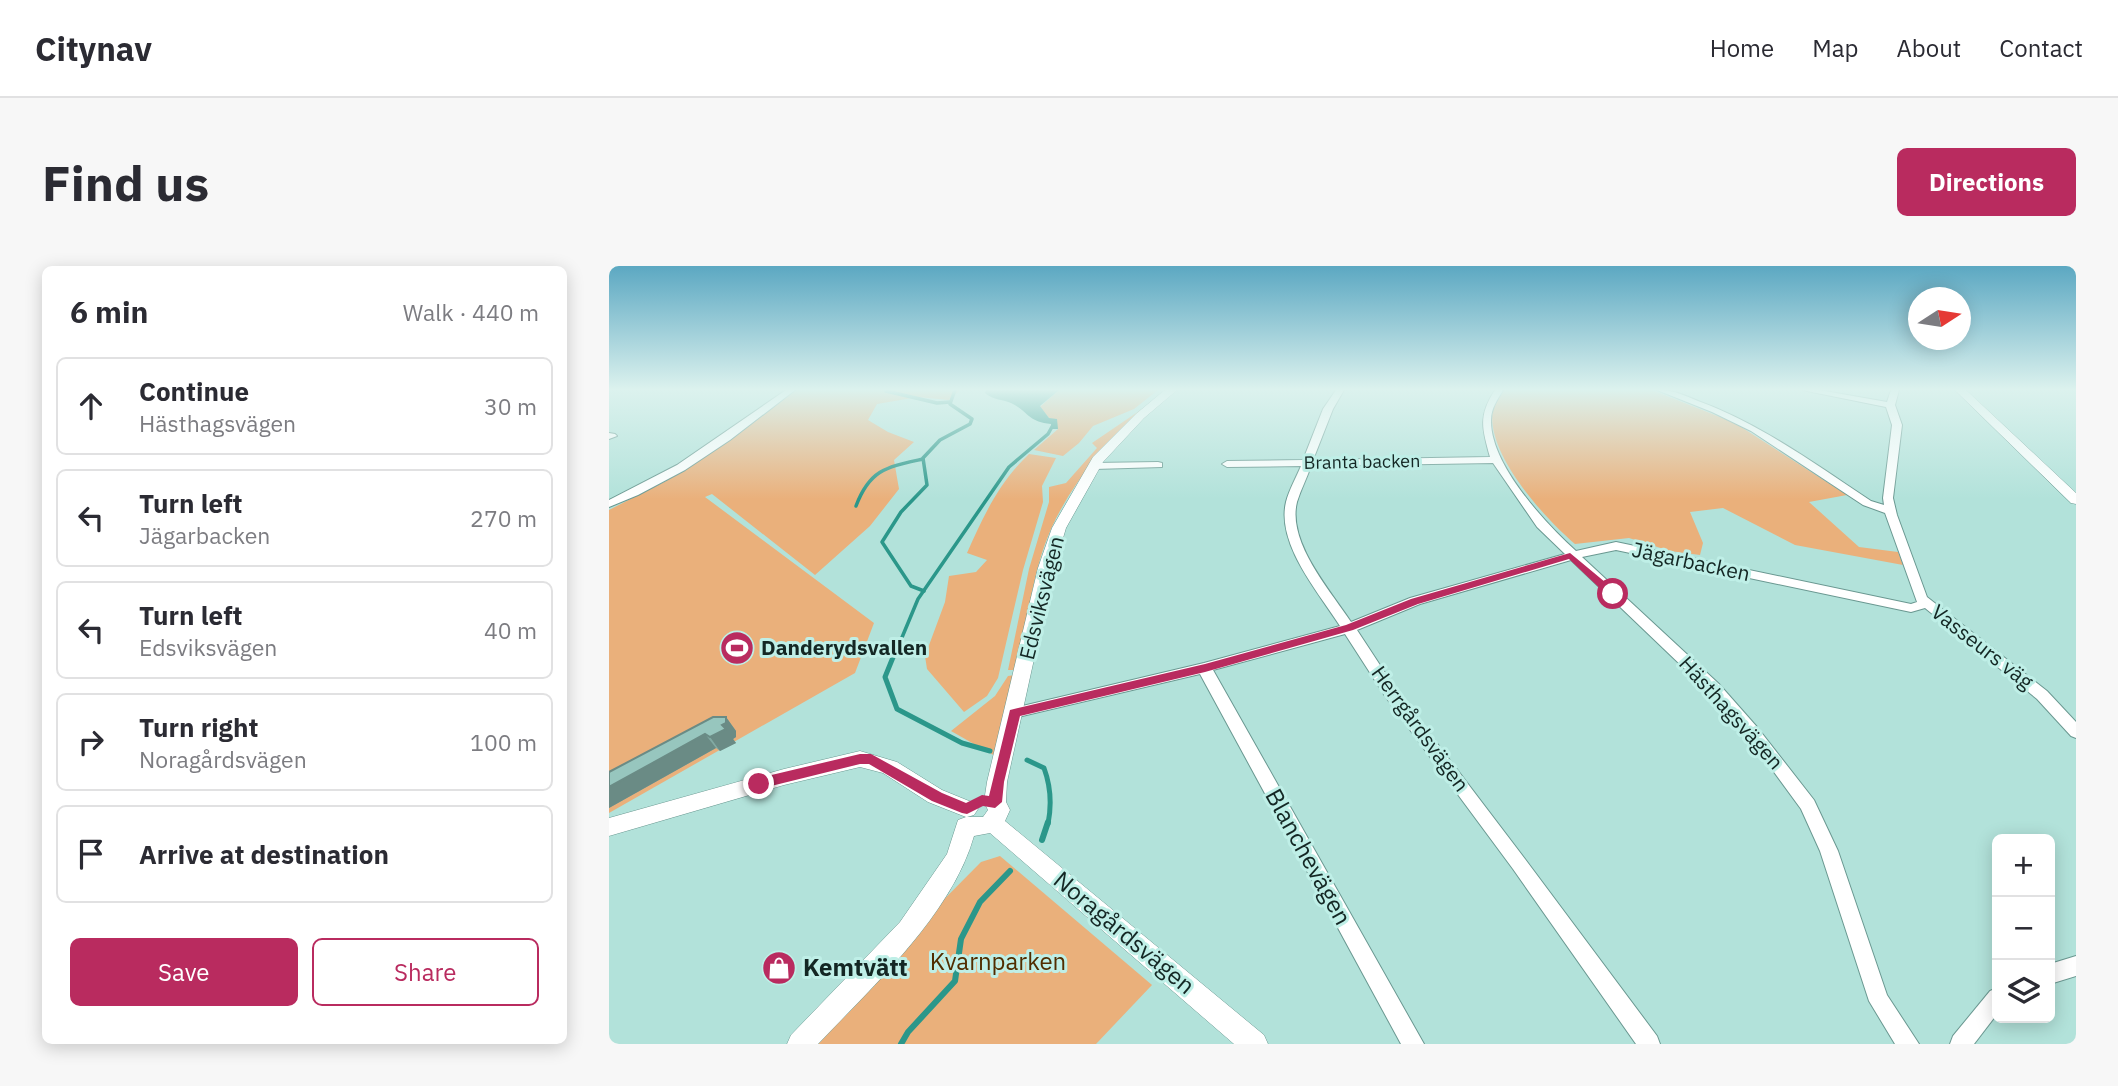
<!DOCTYPE html>
<meta charset="utf-8">
<style>
body{margin:0;font-family:"IBM Plex Sans",sans-serif;background:#f7f7f7;color:#2b2b33}
.controls{position:absolute;right:21px;bottom:21px;display:grid;overflow:hidden;border-radius:10px;box-shadow:0 4px 18px #0003}
.controls button{width:63px;height:63px;display:grid;place-items:center;padding:0;border:0;border-bottom:2px solid #e1e1e2;background:#fff;color:#2b2b33;font:35px sans-serif}
.compass{position:absolute;left:1299px;top:21px;width:63px;height:63px;border-radius:50%;background:#fff;box-shadow:0 4px 18px #0003;rotate:78deg}
.stop{position:absolute;width:21px;height:21px;margin:-16px;border:5px solid #b92b5f;border-radius:50%;background:#fff}
.stop.end{background:#b92b5f;border-color:#fff;box-shadow:0 2px 7px #0008}
.list{margin:0;padding:0;list-style:none}
h2{display:flex;justify-content:space-between;align-items:center;height:91px;margin:0;padding:0 28px;font-size:30px}
h2 small{font-size:23px;font-weight:400;color:#7c7c81}
.list li{display:grid;grid-template-columns:46px 1fr auto;gap:21px;align-items:center;box-sizing:border-box;height:98px;margin:0 14px 14px;padding:0 14px;border:2px solid #e1e1e2;border-radius:10px}
.list b{display:block;font-size:26px;white-space:nowrap}
.list p{margin:0;font-size:23px;white-space:nowrap;color:#7c7c81}
.list em{font-size:23px;font-style:normal;color:#7c7c81}
.actions{display:flex;gap:14px;padding:21px 28px}
.actions a{flex:1;padding:16px 0;border:2px solid #b92b5f;border-radius:10px;text-align:center;font-size:24px;color:#b92b5f}
.actions .main{background:#b92b5f;color:#fff}
.icon{flex:none;width:38px;height:38px;fill:none;stroke:currentColor;stroke-width:2;stroke-linecap:round;stroke-linejoin:round}
.map{position:relative;flex:none;width:1467px;height:778px;overflow:hidden;border-radius:10px}
header{display:flex;align-items:center;gap:42px;box-sizing:border-box;height:98px;padding:0 35px;background:#fff;border-bottom:2px solid #e1e1e2}
header strong{font-size:33px}
nav{display:flex;gap:38px;margin-inline-start:auto;font-size:24px}
.intro{display:flex;align-items:center;justify-content:space-between;box-sizing:border-box;height:168px;padding:0 42px}
h1{margin:0;font-size:49px}
.button{padding:18px 32px;border-radius:10px;background:#b92b5f;color:#fff;font-size:24px;font-weight:700}
main{display:flex;gap:42px;padding:0 42px}
aside{flex:1;background:#fff;border-radius:10px;box-shadow:0 4px 18px #0003}
.map>svg:first-child{display:block}
</style>
<header>
<strong>Citynav</strong>
<nav><a>Home</a><a>Map</a><a>About</a><a>Contact</a></nav>
</header>
<div class="intro"><h1>Find us</h1><a class="button">Directions</a></div>
<main>
<aside>
<h2>6 min<small>Walk · 440 m</small></h2>
<ul class="list">
<li><svg class="icon" aria-label="ahead" viewBox="0 0 24 24"><path d="M12 20V5M6 11l6-6 6 6"/></svg><div><b>Continue</b><p>Hästhagsvägen</p></div><em>30 m</em></li>
<li><svg class="icon" aria-label="left" viewBox="0 0 24 24"><path d="M17 20v-9H6M10 6l-5 5 5 5"/></svg><div><b>Turn left</b><p>Jägarbacken</p></div><em>270 m</em></li>
<li><svg class="icon" aria-label="left" viewBox="0 0 24 24"><path d="M17 20v-9H6M10 6l-5 5 5 5"/></svg><div><b>Turn left</b><p>Edsviksvägen</p></div><em>40 m</em></li>
<li><svg class="icon" aria-label="right" viewBox="0 0 24 24"><path d="M7 20v-9h11M14 6l5 5-5 5"/></svg><div><b>Turn right</b><p>Noragårdsvägen</p></div><em>100 m</em></li>
<li><svg class="icon" aria-label="arrive" viewBox="0 0 24 24"><path d="M6 21V4h12l-3 4 3 4H6"/></svg><div><b>Arrive at destination</b></div></li>
</ul>
<div class="actions"><a class="main">Save</a><a>Share</a></div>
</aside>
<div class="map">
<svg width="1467" height="778" viewBox="0 0 1467 778">
<rect width="100%" height="100%" fill="#b2e2da"/>
<g fill="#eab07b">
<polygon points="186,124 351,124 340,134 309,131 268,138 259,154 279,166 305,176 285,194 290,223 261,260 206,309 103,228 96,231 265,357 246,407 0,547 0,244 57,215"/>
<polygon points="450,124 549,124 525,143 484,160 470,177 454,190 425,184 449,163 431,141"/>
<path d="M894,124h149l83,33 112,72 -38,7 50,45 39,5 5,13 -108,-20 -72,-37 -33,4 13,31 -3,12 -30,-4 -41,-13 -54,6c-31,-26 -112,-113 -72,-154z"/>
<path d="M533,143c-36,35 -70,73 -91,120 -19,43 -24,95 -33,141h-10l21,-101 20,-67v-15l17,-4 31,-35 -5,-5z"/>
<path d="M420,188l27,4 -14,28 1,16 -20,68 -25,108 -11,18 -23,16 -37,-43 -2,-13 20,-54 4,-26 27,-4 11,-12 -20,-7c16,-36 32,-71 62,-99z"/>
<polygon points="406,409 386,490 342,465 386,430 399,410"/>
<polygon points="391,590 543,719 487,778 192,778 372,596"/>
</g>
<path fill="#2b978a" d="M377,124h73l-19,16 9,12 8,1 1,10h-6l-1,-5c-23,-2 -22,-12 -40,-21 -9,-4 -18,-3 -26,-10z"/>
<g fill="none" stroke-linecap="round" stroke-linejoin="round">
<g stroke="#2b978a" stroke-width="3.5">
<polyline points="277,125 328,137 341,136"/>
<path d="M247,240c14,-37 31,-39 67,-47"/>
<polyline points="315,325 302,320 273,276 292,246 318,219 314,192 331,174 361,158 363,153 341,138 346,124"/>
<polyline points="289,381 309,333 400,201 439,168 444,159"/>
</g>
<g stroke="#2b978a" stroke-width="5">
<polyline points="289,379 276,411 288,443 353,477 381,485"/>
<path d="M418,494l17,8c7,19 8,36 4,56"/>
</g>
<g stroke="#2b978a" stroke-width="6">
<polyline points="433,574 439,556"/>
<polyline points="292,778 299,766 346,715 352,673 371,636 401,605"/>
</g>
<g stroke="#6a9891" stroke-width="2">
<g id="minor">
<polygon points="177,124 186,124 121,174 76,204 29,229 0,241 0,234 68,199"/>
<path d="M727,124h8l-11,19 -20,51 177,-3c-8,-29 -12,-41 5,-67h8c-5,9 -12,18 -12,30 -1,44 54,103 85,131l40,-9 295,62 6,-2 -32,-89 -22,-8 -112,-74 -39,-19 -55,-22c14,-1 27,5 41,11 63,23 117,63 173,100l13,4 -1,-7 9,-73 -6,-18 -84,-17h17l68,12 4,-12h8l-4,15 7,20 -9,73 4,17 30,82 120,94 29,31v16l-5,-2 -34,-37 -112,-91 -14,4 -295,-62 -34,7 137,127 38,43 57,73 24,51 49,144 32,49h-24l-26,-43 -49,-150 -19,-42 -54,-74 -38,-43 -138,-132 -151,44 -63,26 38,58 130,171 132,177 3,8h-24l-123,-175 -128,-173 -40,-62 -132,36 211,374h-23l-201,-370 -186,44 -5,-1 -3,-4 3,-4 5,-1 190,-45 136,-37c-21,-33 -64,-82 -54,-124 3,-12 10,-24 15,-36l-74,1 -5,-3 5,-3 76,-1 20,-51zM884,197l44,64 28,27 -155,44 -59,24c-21,-32 -64,-80 -54,-120 4,-13 10,-24 14,-36z"/>
<polygon points="0,167 6,168 8,170 0,173"/>
<polygon points="549,196 553,197 553,201 485,203 480,200 485,197"/>
<polygon points="1467,690 1467,710 1441,718 1441,698"/>
<polygon points="1388,722 1388,748 1365,778 1341,778 1344,770 1381,725"/>
</g>
</g>
<g stroke="#6a9891" stroke-width="1">
<g id="tertiary">
<path d="M556,124h12l-33,28 -41,44 -37,66 -12,40 -47,214 -1,20 4,8 -5,11 259,214 4,9h-34l-244,-211 -16,3c-22,78 -101,150 -156,208h-31l4,-9 109,-113 47,-68 11,-34 8,-3 -38,-15 -45,-29 -23,-6 -76,18 -175,51v-18l175,-49 76,-18 37,11 45,28 32,13 4,6 -4,6 -7,2h16l5,-7 -4,-8 3,-20 51,-214 14,-40 41,-71 43,-43z"/>
<polygon points="1346,124 1357,124 1467,227 1467,238 1462,237"/>
</g>
</g>
<use href="#minor" fill="#fff" fill-rule="evenodd"/>
<use href="#tertiary" fill="#fff" fill-rule="evenodd"/>
</g>
<polygon fill="#82aaa3" points="117,451 127,465 127,471 124,473 127,477 111,485 107,482 0,542 0,506"/>
<g fill="#6a8b85">
<polygon points="117,451 127,465 127,471 124,473 127,477 111,485 101,471"/>
<polygon points="96,468 107,482 0,542 0,521"/>
</g>
<polygon fill="#97c6be" stroke="#6a8b85" stroke-width="2" points="104,451 117,451 117,457 113,459 117,463 101,471 96,468 0,521 0,506"/>
<linearGradient id="sky" x2="0" y2="1"><stop stop-color="#5ca8c2"/><stop offset="0.53" stop-color="#dcf2ee"/><stop offset="1" stop-color="#dcf2ee" stop-opacity="0"/></linearGradient>
<rect width="1467" height="233" fill="url(#sky)"/>
<polygon fill="#b92b5f" points="961,287 1008,326 1008,331 1000,331 960,293 809,338 744,364 596,406 411,450 395,516 393,536 386,542 374,540 358,548 353,547 323,535 260,498 251,498 150,523 144,518 150,512 251,488 262,488 333,527 357,537 373,529 380,530 401,444 596,398 737,359 802,333"/>
<defs>
<g id="stadium-disc" transform="scale(1.75)"><circle r="9.5" fill="#b92b5f" stroke="#bfefe7"/><path d="M0-5a6.5 5 0 1 0 0 10a6.5 5 0 1 0 0-10ZM-3.5-1.8h7v3.6h-7Z" fill="#fff"/></g>
<g id="shop-disc" transform="scale(1.75)"><circle r="9.5" fill="#b92b5f" stroke="#bfefe7"/><path d="M-5-2.5h2.3a2.7 3.5 0 0 1 5.4 0H5L5.5 6h-11ZM-1.5-2.5h3a1.5 2.3 0 0 0-3 0Z" fill="#fff"/></g>
</defs>
<g fill-rule="evenodd">
<use href="#stadium-disc" x="128" y="382"/>
<use href="#shop-disc" x="170" y="702"/>
</g>
<g text-anchor="middle" stroke-width="6" stroke-linejoin="round" paint-order="stroke">
<g font-size="18" fill="#142724" stroke="#bfefe7">
<text transform="translate(753 196) rotate(-1)" y="6">Branta backen</text>
</g>
<g font-size="21" fill="#142724" stroke="#bfefe7">
<text transform="translate(1082 296) rotate(12)" y="7">Jägarbacken</text>
<text transform="translate(433 332) rotate(-76)" y="7">Edsviksvägen</text>
<text transform="translate(1373 381) rotate(38)" y="7">Vasseurs väg</text>
<text transform="translate(1122 447) rotate(48)" y="7">Hästhagsvägen</text>
<text transform="translate(811 463) rotate(54)" y="7">Herrgårdsvägen</text>
</g>
<g font-size="21" font-weight="bold" fill="#142724" stroke="#bfefe7" text-anchor="start">
<text x="152" y="389">Danderydsvallen</text>
</g>
<g font-size="24" fill="#142724" stroke="#bfefe7">
<text transform="translate(699 591) rotate(61)" y="8">Blanchevägen</text>
<text transform="translate(515 667) rotate(40)" y="8">Noragårdsvägen</text>
</g>
<g font-size="24" fill="#512d00" stroke="#bfefe7">
<text x="389" y="704">Kvarnparken</text>
</g>
<g font-size="24" font-weight="bold" fill="#142724" stroke="#bfefe7" text-anchor="start">
<text x="194" y="710">Kemtvätt</text>
</g>
</g>
</svg>
<div class="controls">
<button>+</button>
<button>−</button>
<button><svg class="icon" aria-label="layers" viewBox="0 0 24 24"><path d="M12 4l9 5-9 5-9-5zM3 14l9 5 9-5"/></svg></button>
</div>
<svg class="compass" viewBox="-18 -18 36 36"><path d="M0-13l5 13h-10z" fill="#e53935"/><path d="M0 13l5-13h-10z" fill="#7c7c81"/></svg>
<div class="stop" style="left:1004px;top:328px"></div>
<div class="stop end" style="left:150px;top:518px"></div>
</div>
</main>
